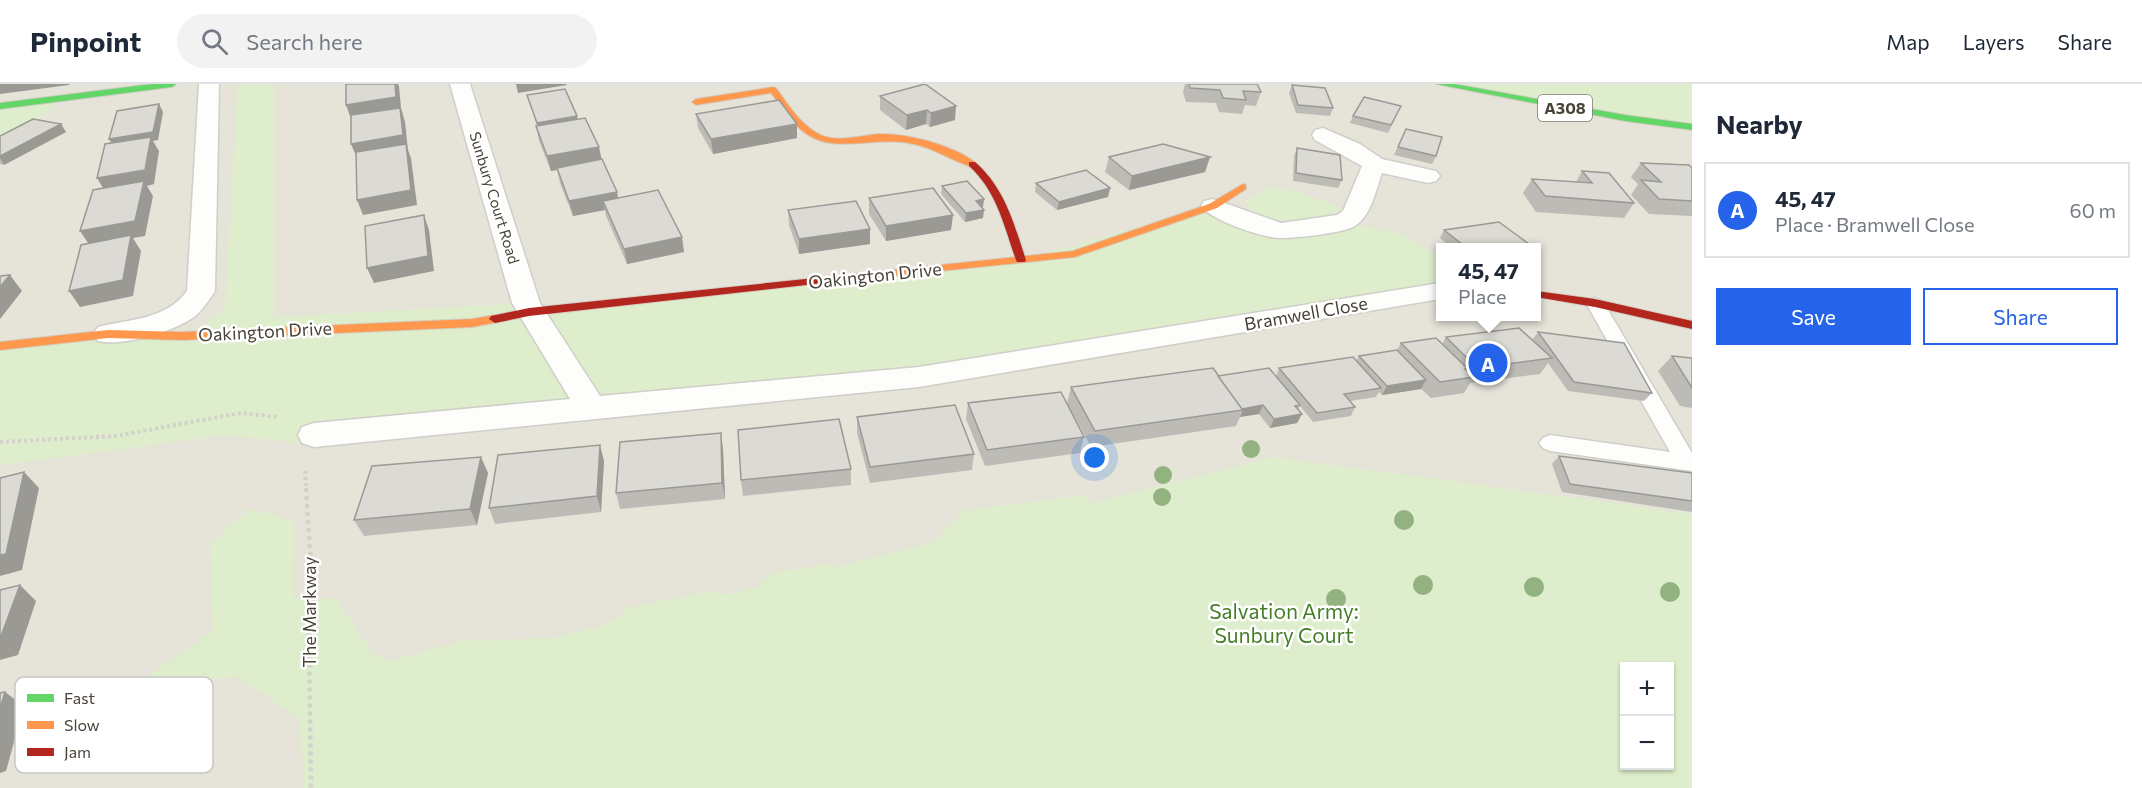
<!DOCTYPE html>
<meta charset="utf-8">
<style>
body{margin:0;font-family:Commissioner,sans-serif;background:#f2f2f3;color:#1f2937}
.controls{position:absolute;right:18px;bottom:18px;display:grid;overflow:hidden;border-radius:0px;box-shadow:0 2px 4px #0004}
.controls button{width:54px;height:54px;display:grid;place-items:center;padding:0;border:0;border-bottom:2px solid #e0e1e3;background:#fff;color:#1f2937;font:30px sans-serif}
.you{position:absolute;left:1095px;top:374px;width:21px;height:21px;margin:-15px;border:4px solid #fff;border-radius:50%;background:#1a73e8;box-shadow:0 0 0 9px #1a73e833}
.badge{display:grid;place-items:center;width:39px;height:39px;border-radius:50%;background:#2563eb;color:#fff;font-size:20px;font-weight:700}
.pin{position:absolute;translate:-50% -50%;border:3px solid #fff;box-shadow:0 2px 6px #0006}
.popup{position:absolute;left:1436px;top:159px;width:105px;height:78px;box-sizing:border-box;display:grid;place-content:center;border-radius:0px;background:#fff;filter:drop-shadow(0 2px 4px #0005);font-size:20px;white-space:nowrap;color:#747a83}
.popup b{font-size:22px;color:#1f2937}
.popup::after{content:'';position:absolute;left:50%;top:100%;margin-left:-12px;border:12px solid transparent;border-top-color:#fff}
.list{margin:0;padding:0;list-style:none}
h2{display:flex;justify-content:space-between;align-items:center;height:78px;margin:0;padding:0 24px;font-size:26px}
h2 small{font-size:20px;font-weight:400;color:#747a83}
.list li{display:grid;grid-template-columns:39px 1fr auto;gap:18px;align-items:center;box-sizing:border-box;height:96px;margin:0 12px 12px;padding:0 12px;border:2px solid #e0e1e3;border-radius:0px}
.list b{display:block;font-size:22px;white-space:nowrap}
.list p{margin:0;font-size:20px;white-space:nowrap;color:#747a83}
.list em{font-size:20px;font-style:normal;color:#747a83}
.actions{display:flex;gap:12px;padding:18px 24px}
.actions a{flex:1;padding:14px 0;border:2px solid #2563eb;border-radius:0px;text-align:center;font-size:21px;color:#2563eb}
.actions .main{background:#2563eb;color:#fff}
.icon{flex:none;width:33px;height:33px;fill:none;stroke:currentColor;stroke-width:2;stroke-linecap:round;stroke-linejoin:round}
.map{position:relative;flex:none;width:1692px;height:704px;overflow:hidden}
header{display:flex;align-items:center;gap:36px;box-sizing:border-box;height:84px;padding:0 30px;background:#fff;border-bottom:2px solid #e0e1e3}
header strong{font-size:28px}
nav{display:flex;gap:33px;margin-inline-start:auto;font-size:21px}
.search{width:420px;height:54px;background:#f2f2f3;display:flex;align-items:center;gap:15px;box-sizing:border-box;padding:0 21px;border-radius:33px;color:#747a83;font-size:22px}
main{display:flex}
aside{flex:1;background:#fff}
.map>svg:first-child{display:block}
</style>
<header>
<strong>Pinpoint</strong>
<div class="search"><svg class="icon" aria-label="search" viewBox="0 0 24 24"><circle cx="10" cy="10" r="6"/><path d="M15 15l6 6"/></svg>Search here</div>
<nav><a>Map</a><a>Layers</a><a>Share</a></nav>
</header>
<main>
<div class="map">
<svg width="1692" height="704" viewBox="0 0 1692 704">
<rect width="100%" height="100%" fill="#f2f1ec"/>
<path fill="#e6e3d9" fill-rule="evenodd" d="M0,0h1439l51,11 202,32v661h-1692zM1440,164h96v68h-96zM1624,582h46v100h-46z"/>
<g fill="#deedcb" fill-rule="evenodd">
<polygon points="238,0 274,0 274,233 526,219 529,227 1021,176 1213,122 1280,147 1345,138 1405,151 1440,175 1440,207 919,293 314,351 299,359 228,351 0,381 0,262 193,251 225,223"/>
<polygon points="1440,0 1692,0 1692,43 1490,11"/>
<polygon points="60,14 43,31 0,54 0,22"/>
<path d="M1272,102l29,6 40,17c-21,10 -66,19 -87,4 -3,-3 -6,-9 -9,-12z"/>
<path d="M1274,373l418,57v274h-1388l-4,-69 -62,-42 -103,7 78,-53 -3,-88 40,-34 44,12 -1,77 43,1 37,54 14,9 74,-21 91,-3 53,-13 26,-18 79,-16 16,4 32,-8 13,-14 57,-9 6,3 97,-24 32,-32 118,-16 10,8zM1624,582h46v100h-46z"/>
</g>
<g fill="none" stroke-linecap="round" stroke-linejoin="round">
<g stroke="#d0cec9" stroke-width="3">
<polygon id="lane" points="1595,214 1604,219 1692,369 1692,387 1550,367 1543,364 1539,359 1543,354 1550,351 1670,368 1586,219"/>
</g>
<g stroke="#d0cec9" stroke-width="3">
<g id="street">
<path d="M199,0h20l-4,207c-6,9 -12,19 -21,26 -21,15 -72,30 -96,24l-5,-7 5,-7c31,-8 68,-7 89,-36z"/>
<polygon points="450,0 470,0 540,219 600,312 919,283 1440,199 1440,215 919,303 314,363 302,359 298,351 302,343 314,339 570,315 512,219"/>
<path d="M1323,44l37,16 22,15 54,12 4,5 -4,5 -8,2 -46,-10c-6,17 -11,43 -27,53 -11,7 -59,12 -73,12 -17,1 -72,-18 -81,-32l3,-5 9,-2 68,24 56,-8 6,-4 19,-45 -47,-26 -3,-5 3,-5z"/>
</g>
</g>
<g stroke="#d2cec2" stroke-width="2">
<g id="fast">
<polygon points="152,0 176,0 172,3 0,25 0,19"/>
<polygon points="1436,0 1454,0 1625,31 1692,40 1692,46 1625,37"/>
</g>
</g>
<g stroke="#d2cec2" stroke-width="2">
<g id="slow">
<path d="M773,3l3,1c12,16 23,35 41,45 19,11 42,2 63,1 27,-1 77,12 97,30 -4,3 -3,4 -8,2 -19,-6 -35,-18 -56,-22 -33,-8 -70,7 -97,-5 -20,-8 -32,-29 -45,-46l-75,12 -4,-3 4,-3z"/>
<polygon points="1243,100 1246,101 1246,105 1217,124 1075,173 873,194 867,191 873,188 1073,167 1209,120"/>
<polygon points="495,231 501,235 499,238 472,243 183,256 108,254 0,266 0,258 108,246 183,248 472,235"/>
</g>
</g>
<g stroke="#d2cec2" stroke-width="2">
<g id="jam">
<path d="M969,78h6c30,26 39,62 51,98l-1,2h-8l-1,-2c-12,-34 -19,-69 -47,-94z"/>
<polygon points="873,188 879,191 877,193 529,232 495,239 489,235 491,232 529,224"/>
<polygon points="1536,207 1595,215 1692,237 1692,245 1595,223 1536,213"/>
</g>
</g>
<g stroke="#d2d1ca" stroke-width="4" stroke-dasharray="3 3" stroke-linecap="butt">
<polyline points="0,358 115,352 241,329 278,333"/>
<polyline points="305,387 306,405"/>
</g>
<polyline stroke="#d2d1ca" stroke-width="4.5" stroke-dasharray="4 4" stroke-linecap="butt" points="306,404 313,512 309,556 311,704"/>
<use href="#lane" fill="#fdfdfc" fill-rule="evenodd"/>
<use href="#street" fill="#fdfdfc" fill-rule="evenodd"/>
<use href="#fast" fill="#63d668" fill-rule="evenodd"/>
<use href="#slow" fill="#ff974d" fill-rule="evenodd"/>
<use href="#jam" fill="#b3261e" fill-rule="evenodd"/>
</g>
<g fill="#92b280">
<circle cx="1251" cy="365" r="9"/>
<circle cx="1163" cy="391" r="9"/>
<circle cx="1162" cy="413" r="9"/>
<circle cx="1404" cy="436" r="10"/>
<circle cx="1423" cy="501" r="10"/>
<circle cx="1534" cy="503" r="10"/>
<circle cx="1670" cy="508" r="10"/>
<circle cx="1336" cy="515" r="10"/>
</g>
<g fill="#bdbbb6">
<polygon points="925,0 955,36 930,43 926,40 906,46 880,26 880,12"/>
<polygon points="1185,0 1257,0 1261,8 1256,22 1245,21 1242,30 1219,28 1216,19 1186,18 1183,8"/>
<polygon points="1292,1 1333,24 1330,32 1296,29 1289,9"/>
<polygon points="527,11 577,32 577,35 601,75 618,114 684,168 627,180 606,132 605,126 573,132 560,99 557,86 551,87 539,57 536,42 537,42"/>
<polygon points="1401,22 1388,49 1350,39 1353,32"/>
<polygon points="696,30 797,40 797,54 713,70 698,44"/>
<polygon points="1406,45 1436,72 1432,80 1394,71"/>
<polygon points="66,48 4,81 0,80 0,52"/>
<polygon points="1297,64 1342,96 1338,104 1293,97 1294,72"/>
<polygon points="1109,73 1210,73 1205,88 1129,106 1105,88"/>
<polygon points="1641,79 1692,84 1692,132 1649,130 1631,111 1638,100 1631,93"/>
<polygon points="1582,87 1634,119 1624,134 1536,128 1523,109 1532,95 1576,98"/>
<polygon points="1036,99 1110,104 1108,113 1057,126 1035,108"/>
<polygon points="942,102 984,115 982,123 983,134 965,138 941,110"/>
<polygon points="869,114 951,146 886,157 869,130"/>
<polygon points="788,126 870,145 870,160 799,170 789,141"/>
<polygon points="1444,146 1533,164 1452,164 1440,154"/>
<polygon points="1538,248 1652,309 1644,317 1568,307 1548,279 1540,290 1470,299 1464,309 1431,314 1421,305 1382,311 1379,308 1376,313 1350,317 1355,323 1351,332 1313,338 1300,322 1298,326 1302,330 1297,339 1270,344 1259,330 1240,333 1236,342 1091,363 1067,319 1071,303 1218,292 1276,292 1279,284 1356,277 1359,272 1397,266 1401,259 1442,260 1446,253 1532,256"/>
<polygon points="1672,272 1692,274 1692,324 1680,322 1658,287"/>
<polygon points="968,319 1084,353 1080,369 985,382 966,335"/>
<polygon points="857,333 974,370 972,386 870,399 857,349"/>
<polygon points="721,349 723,365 725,415 620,425 616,409"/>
<polygon points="1559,372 1692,389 1692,428 1562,408 1552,380"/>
<polygon points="604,377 601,428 495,440 489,424"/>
<polygon points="851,385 851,401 743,412 741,396"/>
<polygon points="488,389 477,441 364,452 354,436"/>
</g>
<g fill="#9a9994">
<polygon points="14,0 70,0 69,1 0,10 0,2"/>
<polygon points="395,0 398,0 399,2 401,24 405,38 408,66 411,74 417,121 363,131 357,116 357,74 351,60 351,35 346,21"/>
<polygon points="516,0 566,0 567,1 518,9"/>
<polygon points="159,20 163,28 158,56 153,57 159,67 154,100 147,102 153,112 145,152 133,154 141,167 133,212 80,223 69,207 90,162 80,147 106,109 97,94 114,63 109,55"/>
<polygon points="956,22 955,36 930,43 931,29"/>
<polygon points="927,26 926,40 906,46 907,31"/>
<polygon points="577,32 578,39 539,46 537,39"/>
<polygon points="61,40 66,48 4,81 0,74 0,72"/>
<polygon points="797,40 797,54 713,70 711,55"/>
<polygon points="599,63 602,77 551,87 547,72"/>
<polygon points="1210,73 1205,88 1129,106 1132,92"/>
<polygon points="1110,104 1108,113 1057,126 1059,118"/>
<polygon points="617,108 620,123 603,117 605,126 573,132 569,117"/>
<polygon points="984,115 983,123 975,125 976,117"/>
<polygon points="984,126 983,134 965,138 966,129"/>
<polygon points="424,131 429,146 434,187 374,199 367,184"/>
<polygon points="953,131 951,146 886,157 886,142"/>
<polygon points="870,145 870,160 799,170 799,155"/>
<polygon points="682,153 684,168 627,180 624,165"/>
<polygon points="10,191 22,207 0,235 0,203"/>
<polygon points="1426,296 1421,305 1382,311 1387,302"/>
<polygon points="1263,321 1259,330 1240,333 1243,326 1242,325"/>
<polygon points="1302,330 1297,339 1270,344 1274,335"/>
<polygon points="721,349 723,365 725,415 722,399"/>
<polygon points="600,361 604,377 601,428 597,412"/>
<polygon points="481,373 488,389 477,441 470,425"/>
<polygon points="24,388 39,404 22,486 0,492 0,471"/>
<polygon points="20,501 36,517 18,571 0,576 0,555"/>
<polygon points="5,608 24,622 6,687 0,689 0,625"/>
</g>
<g fill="#dcdad4" stroke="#9a9994" stroke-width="1.5">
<polygon points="0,0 14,0 0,2"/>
<polygon points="346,0 395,0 396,13 346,21"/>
<polygon points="925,0 956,22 931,29 927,26 907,31 880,12"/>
<polygon points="1189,0 1257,0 1261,8 1243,7 1246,16 1223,14 1220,6 1190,4"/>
<polygon points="1292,1 1325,4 1333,24 1298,21"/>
<polygon points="565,5 577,32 537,39 527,11"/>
<polygon points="1364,13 1401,22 1391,41 1353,32"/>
<polygon points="779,16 797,40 711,55 696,30"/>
<polygon points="159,20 153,48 109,55 117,27"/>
<polygon points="400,24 403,51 351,60 351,31"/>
<polygon points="585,34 599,63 547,72 536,42"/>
<polygon points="33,35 61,40 0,72 0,52"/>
<polygon points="1406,45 1442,53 1436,72 1398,63"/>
<polygon points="151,53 145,86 97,94 105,60"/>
<polygon points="406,60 411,106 357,116 356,68"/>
<polygon points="1163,60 1210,73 1132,92 1109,73"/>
<polygon points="1297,64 1340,71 1342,96 1296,89"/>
<polygon points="602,75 617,108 569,117 557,84"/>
<polygon points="1641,79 1689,81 1692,84 1692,117 1659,115 1641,96 1661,98"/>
<polygon points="1086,86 1110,104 1059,118 1036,99"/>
<polygon points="1582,87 1609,89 1634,119 1545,112 1532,95 1592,99"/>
<polygon points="144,97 135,137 80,147 93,106"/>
<polygon points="967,97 984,115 976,117 984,126 966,129 942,102"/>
<polygon points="933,104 953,131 886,142 869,114"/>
<polygon points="658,106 682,153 624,165 603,117"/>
<polygon points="856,117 870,145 799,155 788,126"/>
<polygon points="424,131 428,172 367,184 365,142"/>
<polygon points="1499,138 1533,163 1467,164 1444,146"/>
<polygon points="131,151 123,196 69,207 81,161"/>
<polygon points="10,191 0,203 0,192"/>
<polygon points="1519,244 1552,274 1477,284 1446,253"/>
<polygon points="1538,248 1624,259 1652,309 1574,298"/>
<polygon points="1436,254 1467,284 1465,285 1474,293 1440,298 1401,259"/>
<polygon points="1397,266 1426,296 1387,302 1359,272"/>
<polygon points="1672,272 1692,274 1692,304"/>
<polygon points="1353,273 1381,304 1344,310 1355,323 1317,329 1279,284"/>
<polygon points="1213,284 1243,326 1095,347 1071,303"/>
<polygon points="1269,284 1300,321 1295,322 1302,330 1274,335 1263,321 1242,325 1218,292"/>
<polygon points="1061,308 1084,353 987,366 968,319"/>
<polygon points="955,321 974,370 870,383 857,333"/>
<polygon points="839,335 851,385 741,396 738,346"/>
<polygon points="721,349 722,399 616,409 620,358"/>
<polygon points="600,361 597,412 489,424 498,371"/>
<polygon points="1559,372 1692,389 1692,417 1570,400"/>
<polygon points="481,373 470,425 354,436 372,382"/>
<polygon points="24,388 6,470 0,471 0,394"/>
<polygon points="20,501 0,555 0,506"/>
<polygon points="5,608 0,625 0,609"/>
</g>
<g text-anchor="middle" stroke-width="5" stroke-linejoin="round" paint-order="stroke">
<g font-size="15" fill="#494337" stroke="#fff">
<text transform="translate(494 114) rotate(73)" y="5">Sunbury Court Road</text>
</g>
<rect fill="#fff" stroke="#807b73" stroke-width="1.5" x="1538" y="11" width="54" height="26" rx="4.5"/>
<g font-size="16" font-weight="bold" fill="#494337">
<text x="1565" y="30">A308</text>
</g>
<g font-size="18" fill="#494337" stroke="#fff">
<text transform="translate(875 192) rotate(-6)" y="6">Oakington Drive</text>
<text transform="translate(1306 230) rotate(-10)" y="6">Bramwell Close</text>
<text transform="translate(265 248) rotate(-3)" y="6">Oakington Drive</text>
<text transform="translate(310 528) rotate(-90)" y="6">The Markway</text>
</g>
<g font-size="21" fill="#447e27" stroke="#fff">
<text x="1284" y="535">Salvation Army:<tspan x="1284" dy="24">Sunbury Court</tspan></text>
</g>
</g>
<rect x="15" y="593" width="198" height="96" rx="9" fill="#fff" stroke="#c8c7c3" stroke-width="1.5"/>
<rect x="27" y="610" width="27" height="8" fill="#63d668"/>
<rect x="27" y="637" width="27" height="8" fill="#ff974d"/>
<rect x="27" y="664" width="27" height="8" fill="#b3261e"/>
<g font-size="16" fill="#494337">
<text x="64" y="620">Fast</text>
<text x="64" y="647">Slow</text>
<text x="64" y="674">Jam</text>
</g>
</svg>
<div class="controls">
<button>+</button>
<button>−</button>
</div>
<div class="you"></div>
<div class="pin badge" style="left:1488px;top:279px">A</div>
<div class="popup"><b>45, 47</b>Place</div>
</div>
<aside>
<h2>Nearby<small></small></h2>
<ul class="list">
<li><span class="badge">A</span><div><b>45, 47</b><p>Place · Bramwell Close</p></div><em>60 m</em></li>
</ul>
<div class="actions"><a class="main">Save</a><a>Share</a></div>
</aside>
</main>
